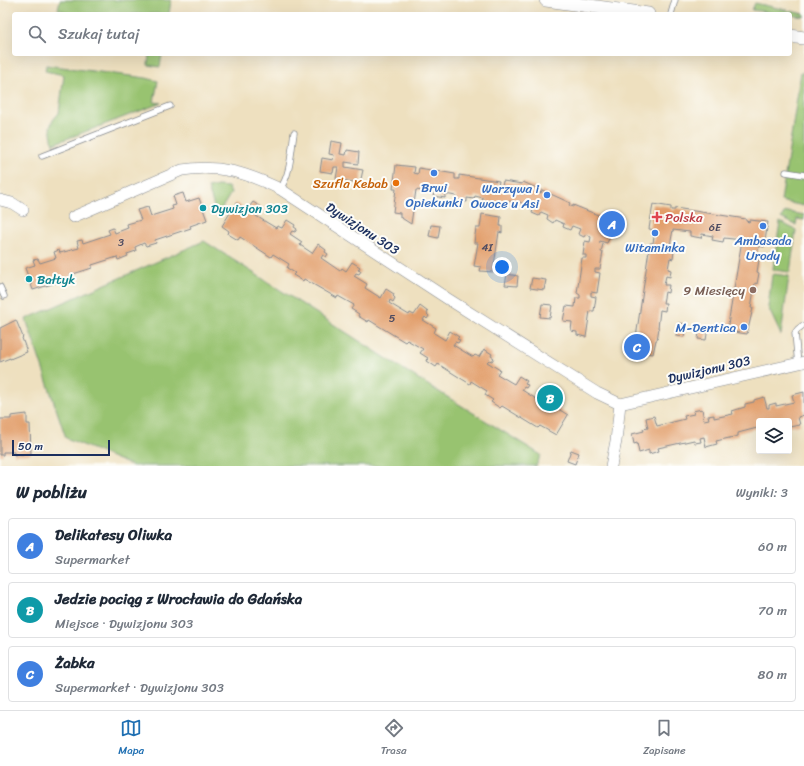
<!DOCTYPE html>
<html lang="pl">
<meta charset="utf-8">
<style>
body{margin:0;font-family:Sriracha,sans-serif;background:#f6f6f7;color:#1f2937}
.controls{position:absolute;right:12px;bottom:12px;display:grid;overflow:hidden;border-radius:4px;box-shadow:0 4px 16px #0002}
.controls button{width:36px;height:36px;display:grid;place-items:center;padding:0;border:0;border-bottom:1px solid #e0e1e3;background:#fff;color:#1f2937;font:20px sans-serif}
.scale{position:absolute;left:12px;bottom:10px;width:98px;box-sizing:border-box;padding-left:4px;border:2px solid #1b2f5e;border-top:0;font-size:11px;line-height:14px;white-space:nowrap;color:#1b2f5e;-webkit-text-stroke:3px #fdfcf7;paint-order:stroke}
.you{position:absolute;left:502px;top:267px;width:14px;height:14px;margin:-10px;border:3px solid #fff;border-radius:50%;background:#1a73e8;box-shadow:0 0 0 6px #1a73e833}
.badge{display:grid;place-items:center;width:26px;height:26px;border-radius:50%;background:#1f6fb2;color:#fff;font-size:13px;font-weight:700}
.pin{position:absolute;translate:-50% -50%;border:2px solid #fff;box-shadow:0 1px 4px #0006}
.list{margin:0;padding:0;list-style:none}
h2{display:flex;justify-content:space-between;align-items:center;height:52px;margin:0;padding:0 16px;font-size:17px}
h2 small{font-size:13px;font-weight:400;color:#747a83}
.list li{display:grid;grid-template-columns:26px 1fr auto;gap:12px;align-items:center;box-sizing:border-box;height:56px;margin:0 8px 8px;padding:0 8px;border:1px solid #e0e1e3;border-radius:4px}
.list b{display:block;font-size:15px;white-space:nowrap}
.list p{margin:0;font-size:13px;white-space:nowrap;color:#747a83}
.list em{font-size:13px;font-style:normal;color:#747a83}
.icon{flex:none;width:22px;height:22px;fill:none;stroke:currentColor;stroke-width:2;stroke-linecap:round;stroke-linejoin:round}
.map{position:relative;flex:none;width:804px;height:466px;overflow:hidden}
.search{position:absolute;background:#fff;box-shadow:0 4px 16px #0002;left:12px;right:12px;top:12px;height:44px;display:flex;align-items:center;gap:10px;box-sizing:border-box;padding:0 14px;border-radius:4px;color:#747a83;font-size:15px}
.sheet{height:244px;background:#fff}
nav{display:flex;justify-content:space-around;align-items:center;box-sizing:border-box;height:56px;border-top:1px solid #e0e1e3;background:#fff;font-size:11px;color:#747a83}
nav a{display:grid;justify-items:center;gap:2px}
nav .on{color:#1f6fb2}
.map>svg:first-child{display:block}
</style>
<div class="map">
<svg width="804" height="466" viewBox="0 0 804 466">
<rect width="100%" height="100%" fill="#fdfcf7"/>
<filter id="ink" filterUnits="userSpaceOnUse"><feTurbulence type="fractalNoise" baseFrequency=".025" numOctaves="2"/><feDisplacementMap in="SourceGraphic" scale="8" xChannelSelector="R" yChannelSelector="G"/><feConvolveMatrix kernelMatrix="1 2 1 2 8 2 1 2 1" color-interpolation-filters="sRGB"/></filter>
<filter id="wash" filterUnits="userSpaceOnUse"><feTurbulence type="fractalNoise" baseFrequency=".012" numOctaves="4" result="noise"/><feDisplacementMap in="SourceGraphic" scale="16" xChannelSelector="R" yChannelSelector="G"/><feGaussianBlur stdDeviation="0.9" result="paint"/><feColorMatrix in="noise" values="0 0 0 0 0 0 0 0 0 0 0 0 0 0 0 0 0 1.4 0 .05"/><feComposite in="paint" operator="in"/></filter>
<g filter="url(#wash)">
<rect width="100%" height="100%" fill="#eee0bf"/>
<g fill="#98c370" stroke="#5a7967">
<polygon points="60,0 171,0 169,14 70,14 58,9"/>
<polygon points="755,3 804,14 804,17 790,15 790,14 781,14 752,10"/>
<polygon points="149,54 162,54 160,67 148,65"/>
<polygon points="46,65 146,78 158,81 154,102 161,103 53,144 50,127 53,120 59,113 64,75 45,71"/>
<polygon points="801,72 804,73 804,206 781,201"/>
<polygon points="218,186 228,187 231,193 217,216 208,188"/>
<polygon points="788,212 804,215 804,220 797,219 796,225 781,218 784,213"/>
<polygon points="780,222 796,230 790,272 774,270 773,269"/>
<polygon points="204,241 420,380 541,455 536,466 133,466 66,438 26,319"/>
<polygon points="773,274 789,276 781,335 768,307 772,275"/>
</g>
<g id="blocks">
<g fill="#e29e6b">
<polygon points="331,141 342,143 340,154 346,155 347,150 359,152 358,164 345,162 345,167 363,170 360,183 336,179 338,167 334,167 333,173 320,171 322,158 333,160 334,155 329,154"/>
<polygon points="396,165 415,167 414,173 418,174 419,168 455,174 455,179 459,179 459,175 499,181 498,186 502,186 503,181 522,184 523,182 539,189 538,191 539,192 541,193 542,190 566,201 570,203 569,205 573,207 573,205 598,215 601,217 600,219 603,221 604,219 616,224 607,243 600,241 599,243 603,244 601,252 603,252 600,269 595,269 595,272 600,273 597,293 591,292 591,296 596,297 594,311 590,311 586,337 577,335 577,332 571,331 572,322 563,321 566,306 575,307 576,298 580,298 580,295 577,293 582,258 586,258 586,255 583,255 585,241 590,242 591,237 586,234 584,237 578,234 580,229 572,226 570,230 563,227 564,224 555,220 553,223 547,219 548,215 541,212 539,216 532,213 533,210 522,205 523,204 520,202 506,201 506,204 500,203 500,205 487,203 488,201 482,200 483,198 475,196 474,199 467,198 467,202 455,200 456,196 445,194 445,198 433,196 434,193 416,190 411,224 400,217 400,213 393,212 396,189 393,189"/>
<polygon points="183,193 186,202 199,198 207,220 190,226 191,228 155,240 156,243 146,246 144,243 135,247 136,251 127,254 128,256 118,260 117,257 92,265 92,268 70,275 71,278 33,290 25,268 35,265 33,260 38,259 40,263 56,258 54,252 59,250 60,253 79,248 77,241 82,240 83,243 110,234 108,230 113,228 115,233 128,228 127,224 141,220 137,210 148,207 151,216 173,209 172,206 176,205 173,196"/>
<polygon points="253,202 261,207 260,210 262,211 260,214 258,213 256,216 276,228 277,226 282,228 287,220 295,225 294,227 297,229 295,232 292,231 290,234 302,242 300,245 312,253 318,244 326,250 325,252 328,254 326,257 323,255 321,258 340,271 342,268 346,271 352,262 360,267 358,270 361,271 359,274 356,273 354,276 367,284 365,288 381,298 386,289 394,294 393,296 395,298 393,302 390,300 389,303 409,315 410,313 414,315 420,306 428,312 427,314 429,316 427,319 425,317 423,320 436,328 434,333 445,340 450,331 459,337 457,339 460,340 458,343 455,342 453,345 473,357 475,355 479,357 484,349 492,354 491,356 494,358 492,361 489,360 487,362 500,370 497,374 514,384 519,376 527,381 525,384 528,385 526,388 524,387 522,390 541,402 543,400 547,402 553,393 561,398 559,401 562,402 560,405 558,404 555,407 568,415 556,435 540,426 538,428 502,406 500,408 491,402 493,400 485,395 487,391 471,381 470,384 438,364 436,367 427,361 428,358 420,353 423,349 407,340 405,342 369,320 368,322 358,316 359,314 351,309 354,305 338,296 337,298 304,279 303,281 293,275 295,273 287,268 289,264 273,254 271,257 240,237 238,240 228,234 229,231 222,226 236,203 247,210"/>
<polygon points="653,204 671,207 671,210 675,210 675,208 746,219 746,221 749,222 750,220 768,222 764,247 759,246 756,259 759,260 757,272 759,273 757,284 755,283 751,308 753,308 747,334 727,331 742,240 724,238 723,242 712,240 713,236 702,234 701,238 690,236 690,232 673,230 669,251 674,251 673,259 670,258 668,269 671,270 670,277 666,276 664,285 669,285 668,293 665,292 663,303 666,303 665,311 660,310 658,328 659,328 657,340 656,340 653,354 634,351 650,243 653,243 655,230 649,229"/>
<polygon points="482,214 501,217 500,226 502,226 502,233 499,232 493,272 480,271 481,267 474,266 478,243 474,243 476,228 480,228"/>
<polygon points="431,225 440,226 438,238 429,236"/>
<polygon points="507,274 518,276 517,286 505,285"/>
<polygon points="532,278 546,280 544,290 530,288"/>
<polygon points="542,304 552,305 550,318 540,317"/>
<polygon points="16,320 23,337 22,338 27,352 10,359 10,358 0,362 0,328"/>
<polygon points="678,323 686,324 684,337 676,336"/>
<polygon points="700,327 708,328 706,340 698,339"/>
<polygon points="804,392 804,415 798,417 800,425 789,427 789,421 759,421 759,431 758,431 757,428 738,433 738,436 716,441 717,444 706,447 704,437 700,438 701,442 695,443 694,440 658,448 659,451 649,454 649,450 639,453 637,443 634,444 632,434 644,431 643,429 648,428 646,418 654,416 657,426 685,419 684,416 694,414 693,411 702,409 704,420 709,419 708,416 714,415 714,418 733,414 732,411 745,407 745,404 754,402 754,400 764,397 767,408 769,408 769,405 776,403 776,406 794,402 792,395"/>
<polygon points="27,414 27,424 30,424 31,454 14,455 14,452 3,452 3,455 0,455 0,419 11,419 11,416"/>
<polygon points="571,450 579,453 575,464 567,461"/>
</g>
</g>
</g>
<g filter="url(#ink)">
<use href="#blocks" fill-opacity="0" stroke="#84888e" stroke-width="1"/>
<g fill="none" stroke-linecap="round" stroke-linejoin="round">
<g stroke="#84888e" stroke-width="7">
<g id="service">
<polyline points="671,14 675,0"/>
<polyline points="42,156 170,106"/>
<polyline points="786,172 804,175"/>
<path d="M280,189c11,-15 11,-38 14,-56"/>
<polyline points="0,287 4,296"/>
<polyline points="798,364 795,333 798,329 802,326"/>
</g>
</g>
<g stroke="#84888e" stroke-width="12">
<g id="minor">
<polyline points="0,200 12,203 23,210"/>
<path d="M73,217l109,-47c37,-6 65,3 98,19l168,110 149,94 23,11 184,-42"/>
<polyline points="611,466 616,441 620,404"/>
</g>
</g>
<g stroke="#84888e" stroke-width="14">
<g id="tertiary">
<polyline points="546,0 648,14"/>
<polyline points="790,36 804,38"/>
</g>
</g>
<use href="#service" stroke="#fff" stroke-width="5.5"/>
<use href="#minor" stroke="#fff" stroke-width="11"/>
<use href="#tertiary" stroke="#fff" stroke-width="13"/>
</g>
</g>
<g fill="#3f7fe0" stroke="#fdfcf7" stroke-width="1.5">
<circle cx="434" cy="173" r="4"/>
<circle cx="547" cy="195" r="4"/>
<circle cx="763" cy="226" r="4"/>
<circle cx="655" cy="233" r="4"/>
<circle cx="744" cy="327" r="4"/>
</g>
<circle fill="#e8710a" stroke="#fdfcf7" stroke-width="1.5" cx="396" cy="183" r="4"/>
<g fill="#0f9aa8" stroke="#fdfcf7" stroke-width="1.5">
<circle cx="203" cy="208" r="4"/>
<circle cx="29" cy="279" r="4"/>
</g>
<path fill="#e0444e" stroke="#fdfcf7" stroke-width="1.5" d="M655 211h4v4h4v4h-4v4h-4v-4h-4v-4h4z"/>
<circle fill="#8d6e63" stroke="#fdfcf7" stroke-width="1.5" cx="753" cy="290" r="4"/>
<g text-anchor="middle" stroke-width="4" stroke-linejoin="round" paint-order="stroke">
<g font-size="11" fill="#4d4b61">
<text x="715" y="231">6E</text>
<text x="121" y="246">3</text>
<text x="487" y="251">4I</text>
<text x="392" y="322">5</text>
</g>
<g font-size="13" fill="#c56008" stroke="#fdfcf7" text-anchor="end">
<text x="388" y="188">Szufla Kebab</text>
</g>
<g font-size="13" fill="#366cbe" stroke="#fdfcf7">
<text x="434" y="192">Brwi<tspan x="434" dy="15">Opiekunki</tspan></text>
<text x="539" y="193" text-anchor="end">Warzywa i<tspan x="539" dy="15">Owoce u Asi</tspan></text>
<text x="763" y="245">Ambasada<tspan x="763" dy="15">Urody</tspan></text>
<text x="655" y="252">Witaminka</text>
<text x="736" y="332" text-anchor="end">M-Dentica</text>
</g>
<g font-size="13" fill="#0d838f" stroke="#fdfcf7" text-anchor="start">
<text x="211" y="213">Dywizjon 303</text>
<text x="37" y="284">Bałtyk</text>
</g>
<g font-size="13" fill="#be3a42" stroke="#fdfcf7" text-anchor="start">
<text x="665" y="222">Polska</text>
</g>
<g font-size="13" fill="#1b2f5e" stroke="#fdfcf7">
<text transform="translate(363 228) rotate(33)" y="5">Dywizjonu 303</text>
<text transform="translate(709 369) rotate(-13)" y="5">Dywizjonu 303</text>
</g>
<g font-size="13" fill="#785e54" stroke="#fdfcf7" text-anchor="end">
<text x="745" y="295">9 Miesięcy</text>
</g>
</g>
</svg>
<div class="controls">
<button><svg class="icon" aria-label="layers" viewBox="0 0 24 24"><path d="M12 4l9 5-9 5-9-5zM3 14l9 5 9-5"/></svg></button>
</div>
<div class="scale">50 m</div>
<div class="you"></div>
<div class="pin badge" style="left:612px;top:224px;background:#3f7fe0">A</div>
<div class="pin badge" style="left:550px;top:398px;background:#0f9aa8">B</div>
<div class="pin badge" style="left:637px;top:347px;background:#3f7fe0">C</div>
<div class="search"><svg class="icon" aria-label="search" viewBox="0 0 24 24"><circle cx="10" cy="10" r="6"/><path d="M15 15l6 6"/></svg>Szukaj tutaj</div>
</div>
<section class="sheet">
<h2>W pobliżu<small>Wyniki: 3</small></h2>
<ul class="list">
<li><span class="badge" style="background:#3f7fe0">A</span><div><b>Delikatesy Oliwka</b><p>Supermarket</p></div><em>60 m</em></li>
<li><span class="badge" style="background:#0f9aa8">B</span><div><b>Jedzie pociąg z Wrocławia do Gdańska</b><p>Miejsce · Dywizjonu 303</p></div><em>70 m</em></li>
<li><span class="badge" style="background:#3f7fe0">C</span><div><b>Żabka</b><p>Supermarket · Dywizjonu 303</p></div><em>80 m</em></li>
</ul>
</section>
<nav>
<a class="on"><svg class="icon" aria-label="map" viewBox="0 0 24 24"><path d="M3 6l6-2 6 2 6-2v14l-6 2-6-2-6 2zM9 4v14M15 6v14"/></svg>Mapa</a>
<a><svg class="icon" aria-label="directions" viewBox="0 0 24 24"><path d="M12 3l9 9-9 9-9-9zM9 14v-3h6M13 9l2 2-2 2"/></svg>Trasa</a>
<a><svg class="icon" aria-label="saved" viewBox="0 0 24 24"><path d="M7 4h10v16l-5-4-5 4z"/></svg>Zapisane</a>
</nav>
